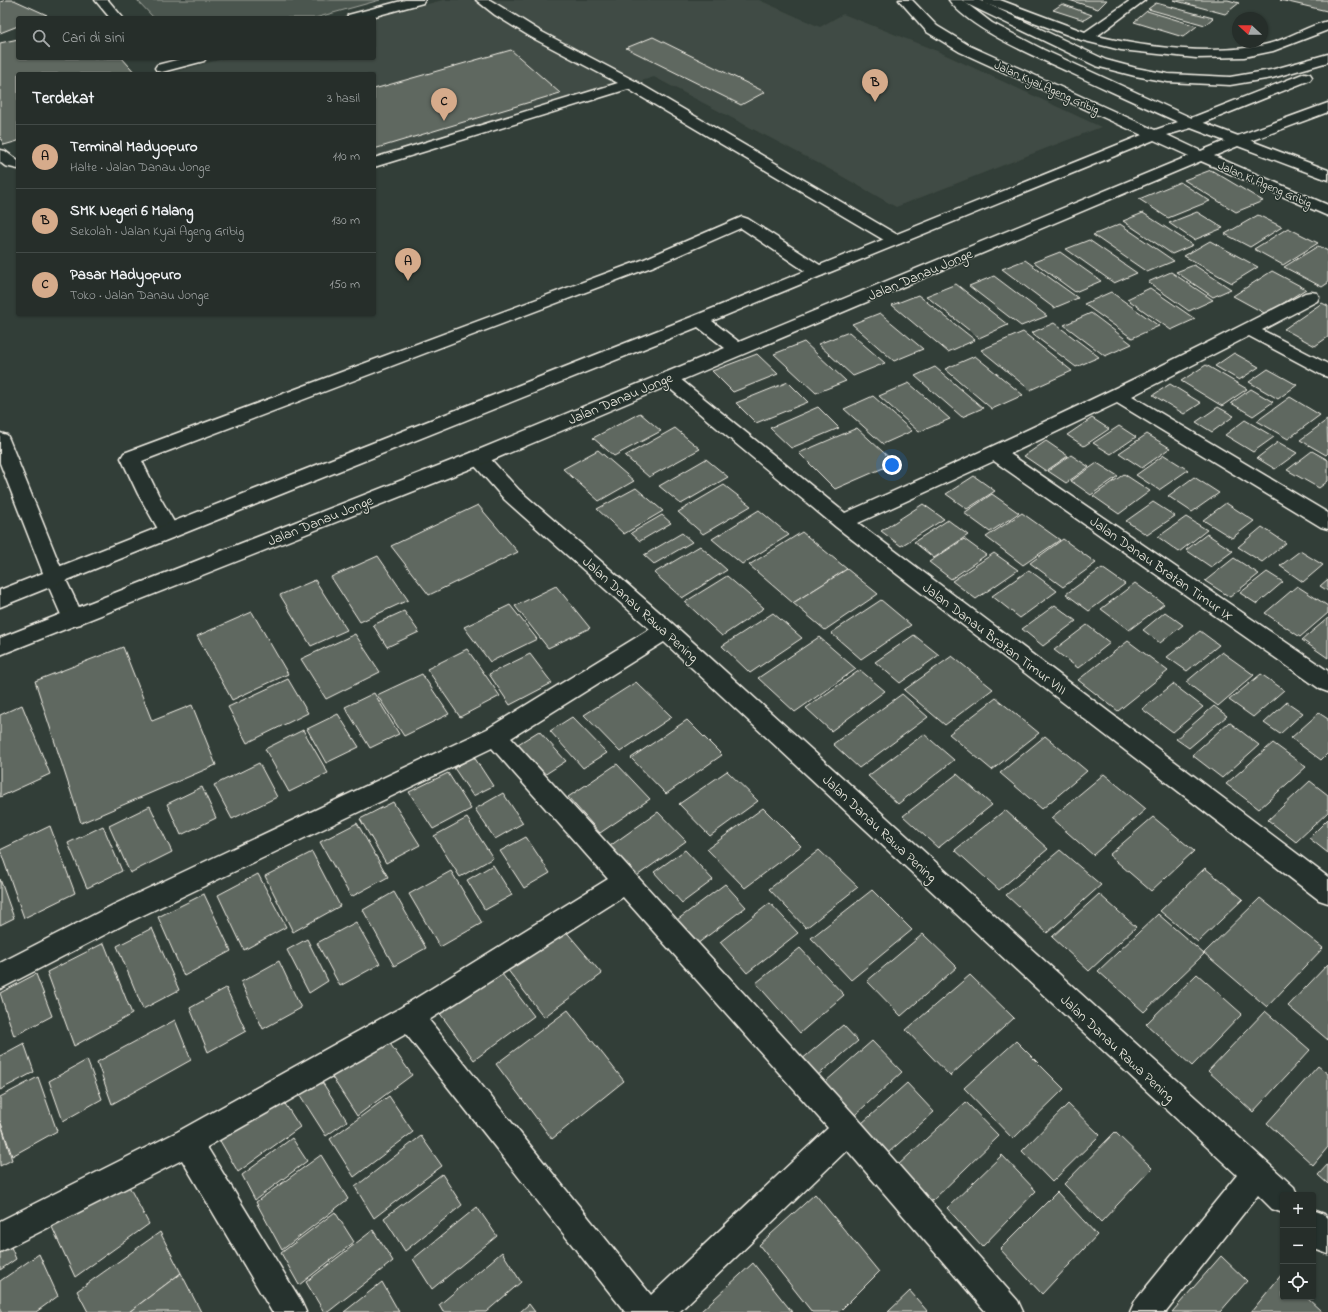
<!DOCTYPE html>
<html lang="id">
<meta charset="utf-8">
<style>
body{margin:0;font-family:"Indie Flower",sans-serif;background:#323a36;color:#f1f3f6}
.controls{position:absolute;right:12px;bottom:12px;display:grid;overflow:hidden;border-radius:4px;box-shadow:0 1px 3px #0004}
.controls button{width:36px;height:36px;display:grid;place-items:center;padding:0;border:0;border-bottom:1px solid #424a47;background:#262e2a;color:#f1f3f6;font:20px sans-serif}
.compass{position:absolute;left:1232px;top:12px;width:36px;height:36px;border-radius:50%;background:#262e2a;box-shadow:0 1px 3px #0004;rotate:291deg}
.you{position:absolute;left:892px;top:465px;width:14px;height:14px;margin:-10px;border:3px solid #fff;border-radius:50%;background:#1a73e8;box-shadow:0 0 0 6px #1a73e833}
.badge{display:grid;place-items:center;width:26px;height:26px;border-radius:50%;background:#d6ab8b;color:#111;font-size:13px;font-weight:700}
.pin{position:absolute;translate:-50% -33px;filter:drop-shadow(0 1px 2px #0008)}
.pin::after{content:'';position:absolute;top:21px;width:14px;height:12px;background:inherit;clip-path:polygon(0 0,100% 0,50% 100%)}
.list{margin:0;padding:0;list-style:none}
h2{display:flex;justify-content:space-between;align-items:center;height:52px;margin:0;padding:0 16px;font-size:17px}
h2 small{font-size:13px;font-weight:400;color:#a4a8a8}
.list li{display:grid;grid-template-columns:26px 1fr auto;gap:12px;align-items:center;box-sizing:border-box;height:64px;padding:0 16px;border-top:1px solid #424a47}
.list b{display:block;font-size:15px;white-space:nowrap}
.list p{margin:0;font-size:13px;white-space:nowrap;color:#a4a8a8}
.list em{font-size:13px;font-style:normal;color:#a4a8a8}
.icon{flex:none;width:22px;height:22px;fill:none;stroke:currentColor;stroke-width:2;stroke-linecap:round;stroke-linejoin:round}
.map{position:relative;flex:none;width:1328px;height:1312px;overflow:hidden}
.search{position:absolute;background:#262e2a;box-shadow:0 1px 3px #0004;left:16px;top:16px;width:360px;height:44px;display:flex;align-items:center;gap:10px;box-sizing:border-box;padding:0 14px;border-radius:4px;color:#a4a8a8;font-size:15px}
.panel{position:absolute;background:#262e2a;box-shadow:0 1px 3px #0004;left:16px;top:72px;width:360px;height:244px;border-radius:4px}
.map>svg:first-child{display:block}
</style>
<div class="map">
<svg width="1328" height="1312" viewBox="0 0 1328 1312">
<rect width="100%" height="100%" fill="#323e38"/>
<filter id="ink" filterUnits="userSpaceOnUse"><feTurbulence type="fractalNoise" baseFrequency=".025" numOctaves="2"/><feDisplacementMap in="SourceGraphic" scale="8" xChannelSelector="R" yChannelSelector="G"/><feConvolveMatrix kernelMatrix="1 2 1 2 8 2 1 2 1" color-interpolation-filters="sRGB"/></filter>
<g filter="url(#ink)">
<polygon fill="#404b44" points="443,0 759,0 820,27 843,14 937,51 1101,127 896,207 831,170 654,77 374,166 374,74 166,74 226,58 374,58 374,18"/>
<polygon fill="#4c564f" stroke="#a0a49c" points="137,0 380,0 315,18 154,18"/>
<g fill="#5f6861" stroke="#f4f1e8">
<polygon points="6,0 14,0 47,15 39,18 18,18 18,26 0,33 0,2"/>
<polygon points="1069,0 1107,0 1098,9"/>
<polygon points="1173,0 1228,0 1239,3 1225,14"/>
<polygon points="1280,0 1328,0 1328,9 1327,11"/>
<polygon points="1156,3 1213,18 1205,25 1148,9"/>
<polygon points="1062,4 1092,15 1084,20 1053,10"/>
<polygon points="1147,11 1197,26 1183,37 1134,22"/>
<polygon points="653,37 765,92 741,105 626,48"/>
<polygon points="18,39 18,58 122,58 136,74 18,74 18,141 4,145 0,137 0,43"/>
<polygon points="511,50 560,93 374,149 374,89"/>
<polygon points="1211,170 1263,201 1236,212 1184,180"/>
<polygon points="1180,182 1210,201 1168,218 1139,199"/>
<polygon points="1197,212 1223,228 1194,240 1169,223"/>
<polygon points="1143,213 1193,245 1172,254 1123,221"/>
<polygon points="1258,215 1282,227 1250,247 1225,234"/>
<polygon points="1120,224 1174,261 1147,272 1093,235"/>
<polygon points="1288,228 1318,243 1283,265 1254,249"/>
<polygon points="1089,240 1137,273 1114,283 1066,249"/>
<polygon points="1210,241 1258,267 1232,283 1184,256"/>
<polygon points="1318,246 1328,251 1328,283 1322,287 1284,267"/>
<polygon points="1060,252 1101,281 1075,292 1034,262"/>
<polygon points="1025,260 1078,298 1054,308 1002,269"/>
<polygon points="1194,265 1231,289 1213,297 1176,272"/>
<polygon points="1272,271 1306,289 1266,314 1233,296"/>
<polygon points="1171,272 1213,300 1189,311 1148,282"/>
<polygon points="994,276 1047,316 1021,326 969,286"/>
<polygon points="956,284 1008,325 979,338 926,296"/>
<polygon points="1150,288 1195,319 1171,330 1127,299"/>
<polygon points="1111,292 1159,326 1132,338 1084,304"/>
<polygon points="918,295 975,340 948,352 892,305"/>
<polygon points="1322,303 1328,306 1328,337 1315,346 1284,329"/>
<polygon points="880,313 923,349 894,361 852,324"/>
<polygon points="1091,313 1132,344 1105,356 1064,325"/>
<polygon points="1054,323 1099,357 1076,367 1031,333"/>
<polygon points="849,332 885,363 853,376 818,344"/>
<polygon points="1023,332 1072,371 1030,390 981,350"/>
<polygon points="804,342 846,381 816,393 774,354"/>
<polygon points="1234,353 1259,367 1239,380 1215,366"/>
<polygon points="757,354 778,374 733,392 712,371"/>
<polygon points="975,356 1023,395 992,409 945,369"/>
<polygon points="1206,365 1247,389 1222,406 1181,381"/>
<polygon points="935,367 983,408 962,417 915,376"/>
<polygon points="1268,369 1297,385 1278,399 1249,382"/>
<polygon points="788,382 808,402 756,423 736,403"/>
<polygon points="909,383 950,419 919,432 879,396"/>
<polygon points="1170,384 1201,403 1184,414 1153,395"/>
<polygon points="1251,389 1273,402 1253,416 1231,403"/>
<polygon points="873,396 912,431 883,444 844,409"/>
<polygon points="1290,397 1320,415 1288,439 1257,421"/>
<polygon points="818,407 839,428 791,448 770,428"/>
<polygon points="1218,407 1234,416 1212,432 1196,422"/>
<polygon points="640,413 661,431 614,456 593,438"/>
<polygon points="1092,418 1109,429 1084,446 1067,435"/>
<polygon points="1245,420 1274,437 1253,452 1225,435"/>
<polygon points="1327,420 1328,453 1326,455 1300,440"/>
<polygon points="1119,426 1136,437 1111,454 1093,443"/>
<polygon points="675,428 700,449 649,477 625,456"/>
<polygon points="857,428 895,463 835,489 799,453"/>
<polygon points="1147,434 1170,448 1142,468 1119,453"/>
<polygon points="1046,441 1068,456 1046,471 1024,456"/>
<polygon points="1278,442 1297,453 1275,469 1257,458"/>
<polygon points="598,450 634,481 599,501 563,469"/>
<polygon points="1312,451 1328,460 1328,481 1319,488 1287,470"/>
<polygon points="1071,455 1089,467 1066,483 1048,471"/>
<polygon points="1164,455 1188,470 1159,490 1136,475"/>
<polygon points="706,459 728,477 681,504 659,486"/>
<polygon points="1097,463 1118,476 1091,495 1071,481"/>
<polygon points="1124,474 1150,491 1119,514 1093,496"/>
<polygon points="974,476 995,491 967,509 946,494"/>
<polygon points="1194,477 1219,493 1192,512 1168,496"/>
<polygon points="724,485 751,506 703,534 678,512"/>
<polygon points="636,488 663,511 624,534 597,509"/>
<polygon points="992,494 1019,513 990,532 964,513"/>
<polygon points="1153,502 1175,516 1147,535 1126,521"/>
<polygon points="1226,503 1254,521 1232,538 1203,520"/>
<polygon points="923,504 944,519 901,546 881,531"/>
<polygon points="478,505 518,552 429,595 391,546"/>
<polygon points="759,510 789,535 742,564 712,539"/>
<polygon points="1022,513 1060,540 1023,565 986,537"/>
<polygon points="662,515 671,523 640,541 631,533"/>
<polygon points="1186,517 1207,530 1179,552 1158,537"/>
<polygon points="948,520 968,535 934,558 914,542"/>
<polygon points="1262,527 1286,543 1262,562 1238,547"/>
<polygon points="802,532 847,569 793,603 749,565"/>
<polygon points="682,533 692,542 654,564 644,555"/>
<polygon points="1207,534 1233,551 1211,567 1186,550"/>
<polygon points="964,539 986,555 951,579 929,562"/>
<polygon points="1063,539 1096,563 1063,587 1030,563"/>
<polygon points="700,546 727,570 682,598 654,573"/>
<polygon points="1300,551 1323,565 1303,582 1280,566"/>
<polygon points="994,553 1018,570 976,599 952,581"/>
<polygon points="378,556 408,600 360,622 331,577"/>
<polygon points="1234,558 1259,574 1230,597 1205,581"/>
<polygon points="1102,568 1125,584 1089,611 1066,594"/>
<polygon points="847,569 878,594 825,630 793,603"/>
<polygon points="1029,570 1057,591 1020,618 992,596"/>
<polygon points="1267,572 1283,582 1257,604 1240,593"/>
<polygon points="727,576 764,608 722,636 685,602"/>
<polygon points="1328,579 1328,591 1320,586"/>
<polygon points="315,580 347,630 311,646 280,595"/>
<polygon points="1135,583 1164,604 1129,630 1101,609"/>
<polygon points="556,586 590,628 548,648 515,606"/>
<polygon points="1297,586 1328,606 1328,613 1300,637 1265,613"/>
<polygon points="881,600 911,625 861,659 831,633"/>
<polygon points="510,605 537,639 490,662 464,627"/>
<polygon points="1055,605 1076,621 1043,646 1022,629"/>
<polygon points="404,611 419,632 387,647 373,625"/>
<polygon points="252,612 288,674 232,700 197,636"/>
<polygon points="1165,612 1183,625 1160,643 1143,630"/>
<polygon points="773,613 802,638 750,673 722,646"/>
<polygon points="1328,618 1328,658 1302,640"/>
<polygon points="1087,625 1110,643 1078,668 1054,650"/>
<polygon points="1200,631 1219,645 1187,671 1167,657"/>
<polygon points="355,634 380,672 326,699 301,659"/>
<polygon points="914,635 939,655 900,683 875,662"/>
<polygon points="819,637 856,669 795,712 758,678"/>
<polygon points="1128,641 1168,671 1118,711 1078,680"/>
<polygon points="123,647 152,721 192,705 216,765 81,823 35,681"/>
<polygon points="467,649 500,696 460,717 427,669"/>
<polygon points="1222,652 1254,675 1218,706 1186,682"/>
<polygon points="530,654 552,683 510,705 489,674"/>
<polygon points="952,656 993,689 945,725 904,690"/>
<polygon points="860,670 885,691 831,731 806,708"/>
<polygon points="422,674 449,714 404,736 377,695"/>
<polygon points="1261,674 1284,690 1253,717 1229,700"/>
<polygon points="288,679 308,713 247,743 228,707"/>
<polygon points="636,682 672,717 620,752 584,715"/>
<polygon points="1173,684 1203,707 1173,732 1142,709"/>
<polygon points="374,693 399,734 370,748 345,707"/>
<polygon points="902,694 928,717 859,768 833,744"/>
<polygon points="996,698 1039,733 992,770 949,734"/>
<polygon points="1287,702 1303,713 1280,734 1264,723"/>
<polygon points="22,705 50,774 0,797 0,715"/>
<polygon points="1214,706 1227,716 1189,748 1176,739"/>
<polygon points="1319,713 1328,719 1328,753 1321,760 1291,738"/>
<polygon points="338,714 359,747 326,763 307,729"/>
<polygon points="572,717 607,753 583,768 550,731"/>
<polygon points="687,720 722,755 666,794 631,758"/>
<polygon points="1229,722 1259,745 1222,778 1192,755"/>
<polygon points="303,730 328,773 289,792 265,749"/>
<polygon points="539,731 566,761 538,779 510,749"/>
<polygon points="924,734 954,760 898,804 868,776"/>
<polygon points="1045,736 1087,771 1042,809 1000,773"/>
<polygon points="1273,743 1306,767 1259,809 1226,784"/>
<polygon points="474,757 493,786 473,796 454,768"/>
<polygon points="259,763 277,797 232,819 214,785"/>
<polygon points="617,764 650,799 600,833 568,797"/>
<polygon points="727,771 758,801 710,836 679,804"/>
<polygon points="448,773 471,809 433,829 409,792"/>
<polygon points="957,774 992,805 938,848 903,816"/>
<polygon points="1104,774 1146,809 1093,855 1051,818"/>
<polygon points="1310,781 1328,795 1328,812 1296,842 1268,820"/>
<polygon points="202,787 216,818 181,835 167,804"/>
<polygon points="503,793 523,823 495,839 475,809"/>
<polygon points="393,802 420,845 386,863 360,819"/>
<polygon points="150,806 172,852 130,873 109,826"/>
<polygon points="763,808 801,846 745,888 707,849"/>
<polygon points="1005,810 1048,849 999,890 955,850"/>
<polygon points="658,812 686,841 634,878 607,848"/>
<polygon points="1153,817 1194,851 1151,891 1109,855"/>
<polygon points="467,818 493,858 460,877 434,836"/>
<polygon points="1328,819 1328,853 1309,838"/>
<polygon points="357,823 388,877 351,897 320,842"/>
<polygon points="50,826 75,893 24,918 0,850"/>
<polygon points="103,826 122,871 87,888 68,843"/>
<polygon points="526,837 550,873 524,888 500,851"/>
<polygon points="685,850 713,880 682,903 654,872"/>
<polygon points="819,850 858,887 806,928 769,889"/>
<polygon points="1060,850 1101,885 1047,933 1006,895"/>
<polygon points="312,852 340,906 293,932 265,876"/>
<polygon points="493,865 512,895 485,910 467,880"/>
<polygon points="1205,868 1243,899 1198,942 1160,911"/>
<polygon points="451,871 482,923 440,947 409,894"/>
<polygon points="258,874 286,927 244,950 218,895"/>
<polygon points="0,879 14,918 0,925"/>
<polygon points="725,884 746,907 697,944 677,920"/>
<polygon points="872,890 912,930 851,980 811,938"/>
<polygon points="394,892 426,948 394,966 363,910"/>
<polygon points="204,894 231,951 184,976 158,917"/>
<polygon points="1099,894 1136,927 1089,971 1052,937"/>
<polygon points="1260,898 1323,948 1267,1007 1204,953"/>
<polygon points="770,903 798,933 747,973 720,942"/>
<polygon points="1158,914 1204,954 1144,1012 1098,971"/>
<polygon points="356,922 380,964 340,986 317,943"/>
<polygon points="152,928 179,990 143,1009 117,946"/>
<polygon points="564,929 602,974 544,1017 507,969"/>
<polygon points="923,934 957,967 901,1016 867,981"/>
<polygon points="307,939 328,981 309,993 287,950"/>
<polygon points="104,943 132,1014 74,1046 47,972"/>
<polygon points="800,948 844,995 800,1033 756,983"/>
<polygon points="279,961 301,1008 263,1029 241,982"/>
<polygon points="1328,964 1328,1040 1288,1006"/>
<polygon points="499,970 534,1016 474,1060 439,1012"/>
<polygon points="36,974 52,1016 14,1036 0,993"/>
<polygon points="1197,974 1242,1014 1192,1066 1146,1024"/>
<polygon points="970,975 1014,1018 950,1076 906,1030"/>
<polygon points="226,988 246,1031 208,1052 190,1008"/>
<polygon points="568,1010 624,1081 552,1139 496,1064"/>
<polygon points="1265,1011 1310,1050 1253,1112 1208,1071"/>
<polygon points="175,1020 191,1060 112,1104 97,1062"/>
<polygon points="843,1025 858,1041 816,1077 801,1060"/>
<polygon points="386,1038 412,1075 357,1116 332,1077"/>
<polygon points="872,1041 902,1072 855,1115 825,1082"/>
<polygon points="1016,1041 1064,1089 1013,1139 964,1088"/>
<polygon points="24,1043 34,1072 0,1090 0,1056"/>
<polygon points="87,1060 102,1099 63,1121 49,1081"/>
<polygon points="1318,1066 1328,1074 1328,1147 1313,1165 1267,1123"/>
<polygon points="317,1074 347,1121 326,1136 296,1089"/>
<polygon points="38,1077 57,1131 12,1156 0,1120 0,1097"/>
<polygon points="907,1083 934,1112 888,1153 861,1124"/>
<polygon points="280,1096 300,1127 238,1172 219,1139"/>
<polygon points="389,1096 413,1132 354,1177 330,1139"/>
<polygon points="966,1102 999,1136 930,1203 897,1166"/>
<polygon points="1068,1104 1100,1135 1052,1182 1022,1151"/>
<polygon points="0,1121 12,1160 0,1166"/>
<polygon points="1115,1132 1152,1168 1101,1222 1064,1184"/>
<polygon points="421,1136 442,1166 374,1218 355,1187"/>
<polygon points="292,1138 307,1161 255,1200 242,1175"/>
<polygon points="321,1155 348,1199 282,1250 256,1202"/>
<polygon points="1002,1155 1036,1191 982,1247 947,1208"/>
<polygon points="1328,1164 1328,1184 1318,1175"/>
<polygon points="442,1174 462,1205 405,1251 384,1218"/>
<polygon points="124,1177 149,1224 75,1277 52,1227"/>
<polygon points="1057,1192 1097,1235 1042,1294 1000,1249"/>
<polygon points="815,1194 879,1272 839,1312 812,1312 759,1245"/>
<polygon points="477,1207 497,1236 432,1289 413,1259"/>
<polygon points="335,1212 354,1242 299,1285 281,1253"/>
<polygon points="373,1230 393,1261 328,1312 324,1312 306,1282"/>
<polygon points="160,1232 181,1273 129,1312 88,1312 77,1291"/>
<polygon points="6,1235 16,1259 0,1270 0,1239"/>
<polygon points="502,1252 521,1282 486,1312 443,1312 439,1305"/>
<polygon points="39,1254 58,1296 36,1312 0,1312 0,1281"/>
<polygon points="1221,1256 1247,1281 1220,1312 1172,1312"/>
<polygon points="753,1263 792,1312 700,1312"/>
<polygon points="181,1273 201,1312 129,1312"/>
<polygon points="1282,1274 1283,1297 1306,1297 1322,1312 1251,1312"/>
<polygon points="382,1282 399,1312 344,1312"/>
<polygon points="910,1291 928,1312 888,1312"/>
<polygon points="529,1304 535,1312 520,1312"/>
</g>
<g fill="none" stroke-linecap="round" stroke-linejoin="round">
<g stroke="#f4f1e8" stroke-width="3">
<g id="minor">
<polygon points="95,0 108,0 123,18 110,18"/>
<polygon points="405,0 425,0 423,3 368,18 347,18 348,15"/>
<polygon points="476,0 490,0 540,31 635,81 901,237 903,240 901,243 895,245 889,243 628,89 374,167 374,158 618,83 531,37 495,15"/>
<path d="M982,0h18l85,32 46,-32h14l-48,36c49,12 122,20 171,8 20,-5 39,-18 60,-23v9l-55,21 -29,6 -48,1 -75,-8 -40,-10 -97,-37z"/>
<polygon points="184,58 206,58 204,61 162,72 157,71 155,68 157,65"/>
<polygon points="0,150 5,151 18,161 18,169 5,166 0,162"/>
<polygon points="742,217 748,219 823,267 825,271 823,275 817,276 811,275 741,228 654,266 142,461 158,494 179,531 176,536 169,538 162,536 138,494 121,458 124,453 642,260"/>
<path d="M1311,292l6,1 2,4 -2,4 -55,29 66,34v13l-6,-2 -73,-39 -117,60 196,117v16l-7,-2 -204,-124 -107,51 318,217v21l-8,-3 -326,-228 -136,62 470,354v26l-9,-3 -483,-373 -174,-145 -3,-4 3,-4 6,-2 6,2 171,139c155,-69 309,-141 460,-220z"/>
<polygon points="0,433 7,435 9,439 65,578 84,618 81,624 73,626 65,624 45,578 0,463"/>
<path d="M478,452l7,1 34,37 154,134 621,563 3,8h-14v18l-11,-4 -14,-14 -92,117h-36l5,-11 102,-126 -573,-533 -153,96 347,381 160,182 5,11h-37l-139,-162 -168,162h-54l-219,-278 -199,113 94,154 5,11h-34l-90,-152 -182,92v-31l177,-89 223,-124 208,-129 -116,-131 -361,173 -131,68v-26l113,-58 374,-176 163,-100 -145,-129 -37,-42 3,-5zM623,897l205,231 -177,167 -222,-275z"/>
<polygon points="1313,1210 1324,1214 1328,1218 1328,1254 1317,1250 1313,1246"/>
</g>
</g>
<g stroke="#f4f1e8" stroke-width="3">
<path id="major" d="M899,0h13l25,26 33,20 185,84 23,-8c-36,-16 -72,-33 -107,-49 -33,-15 -102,-44 -122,-73h13l30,23 52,27 152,70 132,50v10l-90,-34 -24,10 114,49v11l-127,-55 -716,302 -485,192v-17l471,-185 254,-105 -27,-21 -698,280v-17l694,-274 448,-181 -182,-83 -33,-20zM1191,128l34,13 -24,10 -34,-16zM1154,140l35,16 -450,186 -27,-21 111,-46z"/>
</g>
<g stroke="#f4f1e8" stroke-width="3">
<g id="highway">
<polygon points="963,0 979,0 1106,60 1136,68 1168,74 1230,77 1271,70 1328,54 1328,62 1272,78 1230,85 1168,82 1135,76 1096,66 965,3"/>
<polygon points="1305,73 1310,74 1312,77 1310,80 1196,126 1191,127 1186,126 1184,123 1186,120"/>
<polygon points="1328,103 1328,112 1242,144 1237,145 1232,144 1230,141 1232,138"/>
</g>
</g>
<use href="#minor" fill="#26332d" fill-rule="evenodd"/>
<use href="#major" fill="#26332d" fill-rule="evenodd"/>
<use href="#highway" fill="#26332d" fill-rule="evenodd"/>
</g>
</g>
<g text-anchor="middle" stroke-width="3" stroke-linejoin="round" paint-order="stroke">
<g font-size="12" fill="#f4f1e8" stroke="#26332d">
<text transform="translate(1047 87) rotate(24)" y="4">Jalan Kyai Ageng Gribig</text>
<text transform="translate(1265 184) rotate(23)" y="4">Jalan Ki Ageng Gribig</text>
</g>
<g font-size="14" fill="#f4f1e8" stroke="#26332d">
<text transform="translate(920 274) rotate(-23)" y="5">Jalan Danau Jonge</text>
<text transform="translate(620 398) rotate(-23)" y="5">Jalan Danau Jonge</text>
<text transform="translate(320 520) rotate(-22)" y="5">Jalan Danau Jonge</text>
<text transform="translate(1162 568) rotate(35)" y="5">Jalan Danau Bratan Timur IX</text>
<text transform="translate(641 609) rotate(42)" y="5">Jalan Danau Rawa Pening</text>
<text transform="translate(995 638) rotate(37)" y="5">Jalan Danau Bratan Timur VIII</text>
<text transform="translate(880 828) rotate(43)" y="5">Jalan Danau Rawa Pening</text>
<text transform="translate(1118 1048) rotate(43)" y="5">Jalan Danau Rawa Pening</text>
</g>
</g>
</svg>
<div class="controls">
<button>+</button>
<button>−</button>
<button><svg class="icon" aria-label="locate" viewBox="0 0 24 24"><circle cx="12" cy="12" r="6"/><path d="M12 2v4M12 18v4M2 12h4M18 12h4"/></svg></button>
</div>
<svg class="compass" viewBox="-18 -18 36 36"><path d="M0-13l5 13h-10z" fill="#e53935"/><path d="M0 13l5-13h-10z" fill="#a4a8a8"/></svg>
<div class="you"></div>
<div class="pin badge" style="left:408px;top:281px">A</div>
<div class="pin badge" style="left:875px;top:102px">B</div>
<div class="pin badge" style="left:444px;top:121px">C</div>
<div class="search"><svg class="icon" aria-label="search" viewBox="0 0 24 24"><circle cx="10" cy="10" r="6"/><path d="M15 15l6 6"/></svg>Cari di sini</div>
<section class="panel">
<h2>Terdekat<small>3 hasil</small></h2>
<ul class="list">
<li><span class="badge">A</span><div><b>Terminal Madyopuro</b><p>Halte · Jalan Danau Jonge</p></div><em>110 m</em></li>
<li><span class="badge">B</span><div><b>SMK Negeri 6 Malang</b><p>Sekolah · Jalan Kyai Ageng Gribig</p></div><em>130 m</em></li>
<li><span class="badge">C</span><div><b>Pasar Madyopuro</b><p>Toko · Jalan Danau Jonge</p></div><em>150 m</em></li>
</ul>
</section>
</div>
